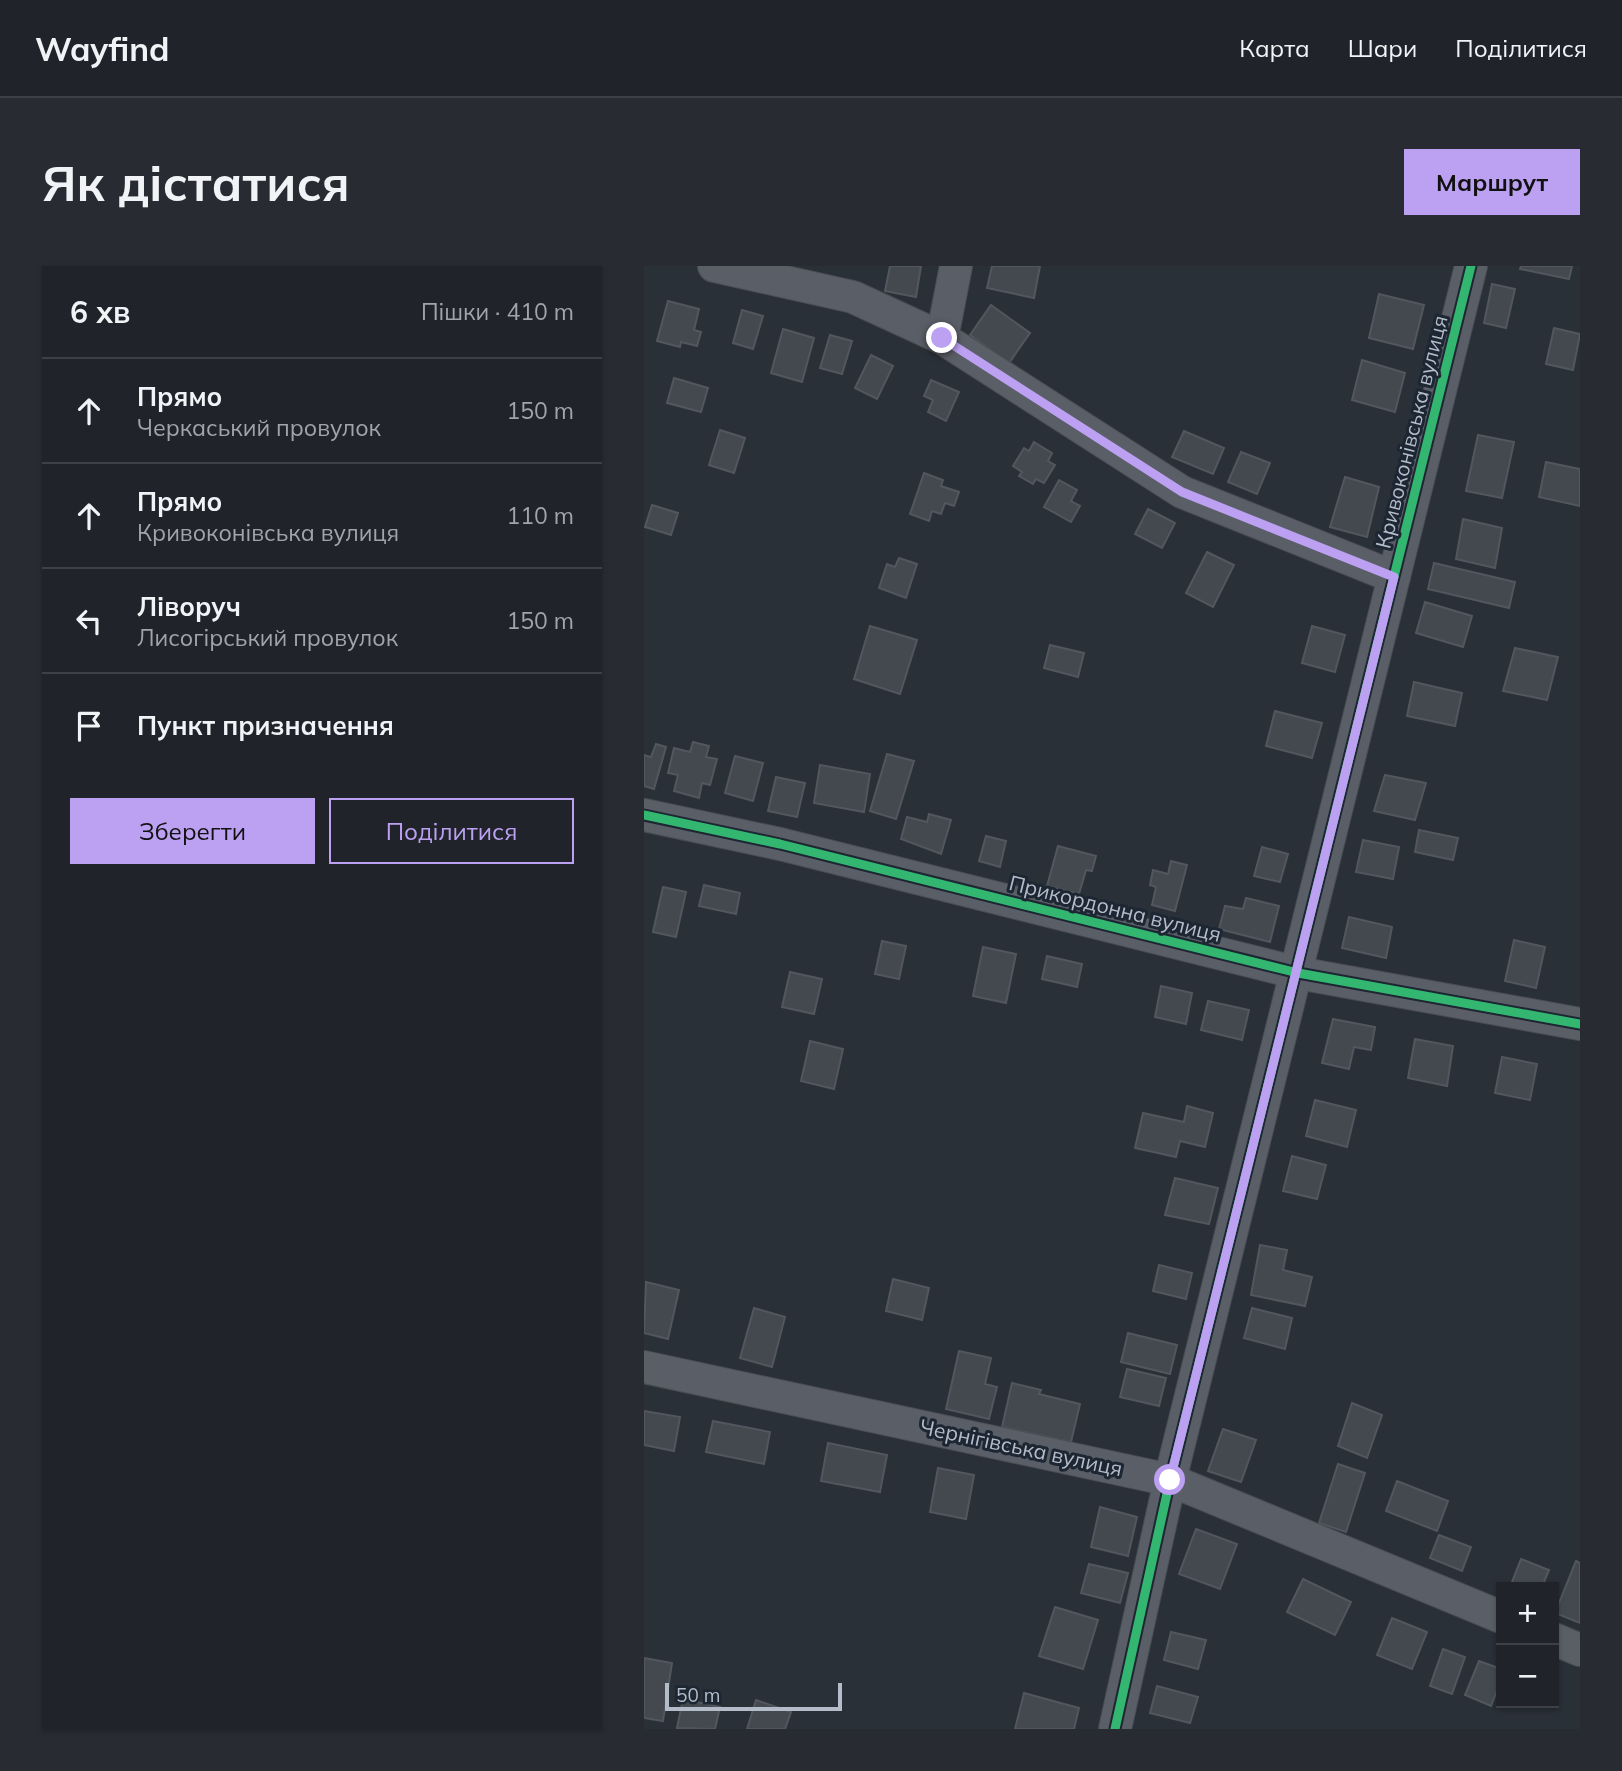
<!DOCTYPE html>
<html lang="uk">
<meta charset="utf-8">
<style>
body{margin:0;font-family:Mulish,sans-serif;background:#282c32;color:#f1f3f6}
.controls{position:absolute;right:21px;bottom:21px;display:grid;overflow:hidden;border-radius:0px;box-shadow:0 2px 5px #0004}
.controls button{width:63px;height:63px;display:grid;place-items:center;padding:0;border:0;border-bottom:2px solid #3d4147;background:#20242a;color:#f1f3f6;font:35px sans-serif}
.scale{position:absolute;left:21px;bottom:18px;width:177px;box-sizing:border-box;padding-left:7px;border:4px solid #b4bcc9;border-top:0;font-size:19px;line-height:24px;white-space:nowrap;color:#b4bcc9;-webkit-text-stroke:5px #1d2633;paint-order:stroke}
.stop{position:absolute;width:21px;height:21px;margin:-16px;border:5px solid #bca0f2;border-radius:50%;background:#fff}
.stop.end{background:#bca0f2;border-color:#fff;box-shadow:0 2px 7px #0008}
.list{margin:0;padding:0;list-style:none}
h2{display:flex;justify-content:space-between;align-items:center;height:91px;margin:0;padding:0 28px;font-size:30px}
h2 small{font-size:23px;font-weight:400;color:#a2a4a8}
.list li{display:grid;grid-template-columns:46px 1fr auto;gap:21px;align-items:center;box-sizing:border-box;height:105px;padding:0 28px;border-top:2px solid #3d4147}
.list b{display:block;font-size:26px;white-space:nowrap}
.list p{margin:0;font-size:23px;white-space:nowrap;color:#a2a4a8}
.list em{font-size:23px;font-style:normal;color:#a2a4a8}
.actions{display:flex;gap:14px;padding:21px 28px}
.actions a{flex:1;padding:16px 0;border:2px solid #bca0f2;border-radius:0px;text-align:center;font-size:24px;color:#bca0f2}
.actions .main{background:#bca0f2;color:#111}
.icon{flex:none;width:38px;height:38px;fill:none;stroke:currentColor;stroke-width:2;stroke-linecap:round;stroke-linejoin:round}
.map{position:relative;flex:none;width:936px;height:1463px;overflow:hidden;border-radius:0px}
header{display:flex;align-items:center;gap:42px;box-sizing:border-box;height:98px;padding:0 35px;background:#20242a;border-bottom:2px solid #3d4147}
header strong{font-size:33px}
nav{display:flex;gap:38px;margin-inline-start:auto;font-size:24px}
.intro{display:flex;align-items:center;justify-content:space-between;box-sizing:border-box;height:168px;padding:0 42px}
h1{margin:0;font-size:49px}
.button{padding:18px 32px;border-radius:0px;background:#bca0f2;color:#111;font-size:24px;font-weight:700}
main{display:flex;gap:42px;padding:0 42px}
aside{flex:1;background:#20242a;border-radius:0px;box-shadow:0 2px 5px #0004}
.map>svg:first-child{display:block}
</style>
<header>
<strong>Wayfind</strong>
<nav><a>Карта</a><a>Шари</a><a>Поділитися</a></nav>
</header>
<div class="intro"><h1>Як дістатися</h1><a class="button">Маршрут</a></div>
<main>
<aside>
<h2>6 хв<small>Пішки · 410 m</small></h2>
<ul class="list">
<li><svg class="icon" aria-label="ahead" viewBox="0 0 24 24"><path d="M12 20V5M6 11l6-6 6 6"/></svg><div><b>Прямо</b><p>Черкаський провулок</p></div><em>150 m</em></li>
<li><svg class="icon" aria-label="ahead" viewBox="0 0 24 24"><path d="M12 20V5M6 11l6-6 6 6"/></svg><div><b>Прямо</b><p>Кривоконівська вулиця</p></div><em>110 m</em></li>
<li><svg class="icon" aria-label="left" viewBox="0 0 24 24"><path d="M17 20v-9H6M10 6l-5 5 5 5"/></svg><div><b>Ліворуч</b><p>Лисогірський провулок</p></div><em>150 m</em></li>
<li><svg class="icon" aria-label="arrive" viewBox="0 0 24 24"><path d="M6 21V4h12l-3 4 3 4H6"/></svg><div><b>Пункт призначення</b></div></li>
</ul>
<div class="actions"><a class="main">Зберегти</a><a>Поділитися</a></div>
</aside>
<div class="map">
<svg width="936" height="1463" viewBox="0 0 936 1463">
<rect width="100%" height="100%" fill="#2a3038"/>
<g fill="#444950" stroke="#52575f" stroke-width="2">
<polygon points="246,0 277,0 272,31 241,25"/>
<polygon points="348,0 396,0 390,32 343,22"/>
<polygon points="877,0 928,0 925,13 876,3"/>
<polygon points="848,18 871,23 862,62 840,57"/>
<polygon points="735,28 780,39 769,83 725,72"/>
<polygon points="24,35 55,43 50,64 57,66 53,80 37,76 36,81 13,75"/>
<polygon points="347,39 386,67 365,97 326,69"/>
<polygon points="98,44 119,50 109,83 89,77"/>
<polygon points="910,62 936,68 929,104 902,98"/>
<polygon points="139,63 170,72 158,116 127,107"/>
<polygon points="186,69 208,75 198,108 176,102"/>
<polygon points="227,89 249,100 233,133 211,122"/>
<polygon points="718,94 761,107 751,146 708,134"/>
<polygon points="30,112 64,122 57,146 23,137"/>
<polygon points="287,114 315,126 302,155 284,146 289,134 280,130"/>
<polygon points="76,164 101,172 90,207 65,199"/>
<polygon points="540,165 580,182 569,208 528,191"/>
<polygon points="834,169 870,176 858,232 822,225"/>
<polygon points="390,176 408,187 404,195 411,199 400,217 392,213 389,218 375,210 378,206 369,200 380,182 385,185"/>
<polygon points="597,186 626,197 613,228 584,216"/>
<polygon points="902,196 936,203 936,240 895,231"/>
<polygon points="280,207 299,214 297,220 315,226 310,240 301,237 297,248 288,245 285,255 266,248"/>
<polygon points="701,211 735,221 723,271 686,261"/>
<polygon points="415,214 433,224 427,235 436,240 427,256 400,241"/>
<polygon points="8,239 34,247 27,269 1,261"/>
<polygon points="504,243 531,257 518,282 491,268"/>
<polygon points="819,253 858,262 851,302 812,293"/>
<polygon points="563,286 590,299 569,341 542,327"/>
<polygon points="255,292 273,298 262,332 235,322 243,298 251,301"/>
<polygon points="790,297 871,316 865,342 784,323"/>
<polygon points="781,336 828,350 819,381 772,367"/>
<polygon points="226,360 273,374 256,428 210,413"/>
<polygon points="668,360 701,369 691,406 658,397"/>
<polygon points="406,379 440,387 434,411 400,402"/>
<polygon points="871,382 914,391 903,434 859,425"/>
<polygon points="770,416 818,427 811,460 763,450"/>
<polygon points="631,445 678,457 668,492 622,480"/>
<polygon points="49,476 65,480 62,491 73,493 66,519 58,517 55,532 30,525 34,509 24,507 30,482 46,486"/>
<polygon points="12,478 22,481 10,523 0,520 0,489 7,491"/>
<polygon points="243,488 270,495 252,553 226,545"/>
<polygon points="91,490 119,497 109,535 81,527"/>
<polygon points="176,499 226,508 220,546 170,537"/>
<polygon points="741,509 782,517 771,554 730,545"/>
<polygon points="132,511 161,517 153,551 124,545"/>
<polygon points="285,548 307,554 297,588 257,573 263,551 283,556"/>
<polygon points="775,564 814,572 809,594 771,586"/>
<polygon points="342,570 362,575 356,601 335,595"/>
<polygon points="719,574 755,581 749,613 712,606"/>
<polygon points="414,580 452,590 448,605 442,604 435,628 403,620"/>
<polygon points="618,581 644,588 636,616 610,610"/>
<polygon points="527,595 543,599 531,645 508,639 512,621 506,619 509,604 524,608"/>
<polygon points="60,619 96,627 92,648 55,640"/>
<polygon points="19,621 42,626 32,671 9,666"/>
<polygon points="602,632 635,640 626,676 575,663 581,640 599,643"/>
<polygon points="705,651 748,661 742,692 698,682"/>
<polygon points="870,674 901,681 892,722 861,715"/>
<polygon points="238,675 262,680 255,713 231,708"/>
<polygon points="339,681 372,688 362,737 329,730"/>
<polygon points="403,690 438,698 433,721 398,713"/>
<polygon points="146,706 178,713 170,748 138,741"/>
<polygon points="517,720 548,727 542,758 511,751"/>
<polygon points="564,735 605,744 598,774 557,764"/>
<polygon points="689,753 731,761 727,784 710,781 705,803 678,797"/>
<polygon points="771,773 809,780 803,820 764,812"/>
<polygon points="166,775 199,783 190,823 157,815"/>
<polygon points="858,791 893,798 886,834 851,827"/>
<polygon points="671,834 712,844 703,881 662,870"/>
<polygon points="543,840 569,847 561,881 536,875 532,891 491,882 499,847 540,856"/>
<polygon points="648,890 682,899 673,933 639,925"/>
<polygon points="531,912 574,922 565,958 521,949"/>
<polygon points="616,979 643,984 639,1004 668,1011 661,1040 607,1029"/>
<polygon points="515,999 548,1007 542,1033 509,1025"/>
<polygon points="249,1013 285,1022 278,1054 242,1045"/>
<polygon points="2,1016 35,1024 24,1073 0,1067"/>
<polygon points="110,1042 141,1051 128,1101 96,1092"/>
<polygon points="608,1042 648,1052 641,1083 600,1072"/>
<polygon points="484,1067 533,1079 526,1108 477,1096"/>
<polygon points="315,1085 347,1092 341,1118 353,1121 345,1153 302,1143"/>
<polygon points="483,1103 522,1112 515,1140 476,1131"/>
<polygon points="368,1117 397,1124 395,1128 436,1138 427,1176 358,1161"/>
<polygon points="708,1137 738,1149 723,1192 694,1180"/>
<polygon points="0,1145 36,1151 30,1185 0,1179"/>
<polygon points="69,1155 126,1166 120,1198 62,1186"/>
<polygon points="579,1163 612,1174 597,1216 564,1205"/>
<polygon points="184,1177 243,1189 236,1226 177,1215"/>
<polygon points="694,1198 721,1207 702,1266 675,1257"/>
<polygon points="294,1202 330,1209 322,1253 286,1246"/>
<polygon points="753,1215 804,1235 793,1265 742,1245"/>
<polygon points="456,1241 493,1251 484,1290 447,1281"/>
<polygon points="552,1263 593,1278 576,1323 535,1308"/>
<polygon points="795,1269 827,1281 818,1305 786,1292"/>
<polygon points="877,1293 905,1304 898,1321 866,1321"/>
<polygon points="932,1295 936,1297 936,1357 911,1347"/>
<polygon points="445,1298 484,1307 476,1337 437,1327"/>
<polygon points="659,1313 707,1336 691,1369 643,1346"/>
<polygon points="411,1341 454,1354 439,1403 395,1390"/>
<polygon points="748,1352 783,1366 768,1403 733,1389"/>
<polygon points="527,1366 562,1374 554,1403 520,1394"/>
<polygon points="799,1383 821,1391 808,1428 786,1420"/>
<polygon points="0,1392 28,1397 19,1455 0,1452"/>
<polygon points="835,1395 857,1403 857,1414 847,1440 821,1429"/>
<polygon points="513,1420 554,1431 546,1457 506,1447"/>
<polygon points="380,1427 435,1442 430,1463 371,1463"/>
<polygon points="39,1433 76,1441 71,1463 33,1462"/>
<polygon points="112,1434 147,1446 141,1463 103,1463"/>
</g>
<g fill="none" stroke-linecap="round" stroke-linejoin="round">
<g stroke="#484c53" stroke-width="34">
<g id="minor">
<polyline points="70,0 209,31 298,72 538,226 750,311"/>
<polyline points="298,72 312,0"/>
<polyline points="0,549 136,578 654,707 936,758"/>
<polyline points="0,1101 526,1214 857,1351"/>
<polyline points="910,1373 936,1384"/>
<polyline points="471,1463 526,1214 827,0"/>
</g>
</g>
<use href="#minor" stroke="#5a5e66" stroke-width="32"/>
<g stroke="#1d2633" stroke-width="13">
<g id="cycleway">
<polyline points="0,549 136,578 654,707 936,758"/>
<polyline points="471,1463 526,1214 827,0"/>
</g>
</g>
<use href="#cycleway" stroke="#33b770" stroke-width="9"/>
</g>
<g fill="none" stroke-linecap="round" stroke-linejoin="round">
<polyline stroke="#bca0f2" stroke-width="9" points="298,72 538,226 750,311 526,1214"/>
</g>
<g text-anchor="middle" stroke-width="6" stroke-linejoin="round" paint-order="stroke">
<g font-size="21" fill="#b4bcc9" stroke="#1d2633">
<text transform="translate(768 166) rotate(-76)" y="7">Кривоконівська вулиця</text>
<text transform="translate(471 643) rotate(14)" y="7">Прикордонна вулиця</text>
<text transform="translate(377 1182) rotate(12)" y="7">Чернігівська вулиця</text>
</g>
</g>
</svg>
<div class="controls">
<button>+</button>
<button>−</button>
</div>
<div class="scale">50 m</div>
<div class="stop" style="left:526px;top:1214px"></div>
<div class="stop end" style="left:298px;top:72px"></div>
</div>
</main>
